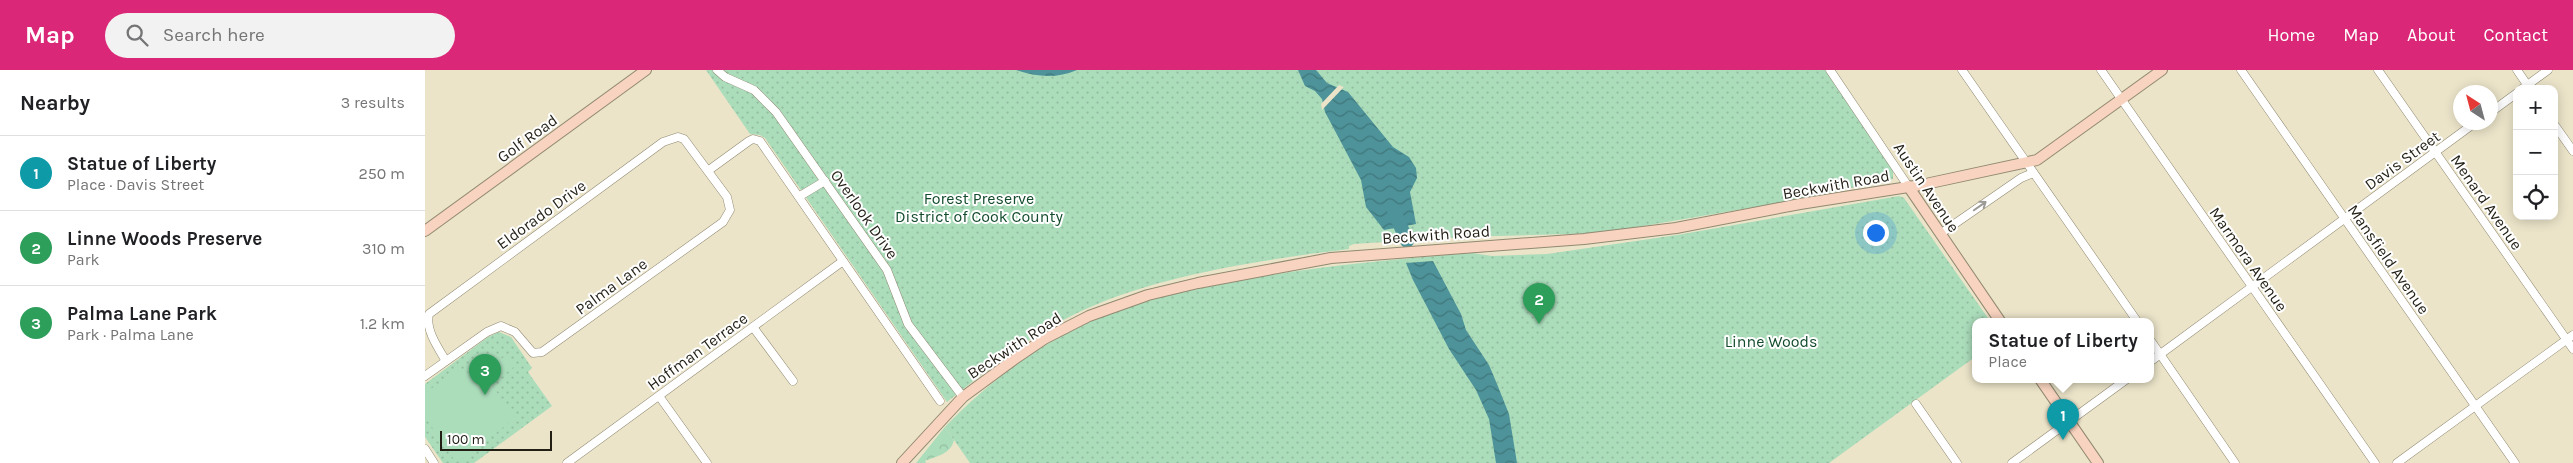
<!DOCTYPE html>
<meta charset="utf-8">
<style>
body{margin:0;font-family:Karla,sans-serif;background:#f2f2f2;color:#202124}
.controls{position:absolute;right:15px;top:15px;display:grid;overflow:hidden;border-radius:10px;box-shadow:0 2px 12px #0003}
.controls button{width:45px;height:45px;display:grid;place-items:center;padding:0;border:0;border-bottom:1px solid #e0e0e0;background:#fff;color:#202124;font:25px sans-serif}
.compass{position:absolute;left:2028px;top:15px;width:45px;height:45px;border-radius:50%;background:#fff;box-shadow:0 2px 12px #0003;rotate:324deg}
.scale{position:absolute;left:15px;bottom:12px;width:112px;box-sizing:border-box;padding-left:5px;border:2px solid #221f15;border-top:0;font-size:14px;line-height:18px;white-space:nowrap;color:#221f15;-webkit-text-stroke:4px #fff;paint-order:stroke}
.you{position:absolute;left:1450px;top:162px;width:18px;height:18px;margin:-12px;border:4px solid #fff;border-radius:50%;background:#1a73e8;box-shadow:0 0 0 8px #1a73e833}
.badge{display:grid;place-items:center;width:32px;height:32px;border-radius:50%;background:#db2777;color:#fff;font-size:16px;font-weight:700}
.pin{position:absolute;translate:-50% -41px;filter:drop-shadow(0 1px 2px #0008)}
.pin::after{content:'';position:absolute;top:26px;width:18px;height:15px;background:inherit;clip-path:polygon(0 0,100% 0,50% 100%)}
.popup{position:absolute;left:1547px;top:248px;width:182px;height:65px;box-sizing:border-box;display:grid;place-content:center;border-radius:10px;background:#fff;filter:drop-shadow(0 1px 4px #0005);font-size:16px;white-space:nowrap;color:#757577}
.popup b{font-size:19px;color:#202124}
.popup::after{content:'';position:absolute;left:50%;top:100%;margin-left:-10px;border:10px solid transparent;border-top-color:#fff}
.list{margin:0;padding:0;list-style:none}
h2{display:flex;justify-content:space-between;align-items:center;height:65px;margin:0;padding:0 20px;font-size:21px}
h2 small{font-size:16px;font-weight:400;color:#757577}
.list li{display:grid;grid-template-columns:32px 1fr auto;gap:15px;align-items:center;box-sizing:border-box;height:75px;padding:0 20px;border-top:1px solid #e0e0e0}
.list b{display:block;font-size:19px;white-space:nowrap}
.list p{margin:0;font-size:16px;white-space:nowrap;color:#757577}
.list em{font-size:16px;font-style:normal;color:#757577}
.icon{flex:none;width:28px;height:28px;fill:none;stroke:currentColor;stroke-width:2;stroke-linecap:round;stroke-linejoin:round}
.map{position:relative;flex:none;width:2148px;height:393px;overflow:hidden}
header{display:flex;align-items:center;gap:30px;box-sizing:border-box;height:70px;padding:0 25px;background:#db2777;color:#fff}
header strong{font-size:24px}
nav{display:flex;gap:28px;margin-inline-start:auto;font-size:18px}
.search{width:350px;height:45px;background:#f2f2f2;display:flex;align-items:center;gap:12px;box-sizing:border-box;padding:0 18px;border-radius:28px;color:#757577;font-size:19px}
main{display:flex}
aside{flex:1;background:#fff}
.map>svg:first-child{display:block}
</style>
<header>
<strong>Map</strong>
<div class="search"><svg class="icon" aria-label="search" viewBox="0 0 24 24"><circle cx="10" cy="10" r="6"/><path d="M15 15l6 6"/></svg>Search here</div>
<nav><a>Home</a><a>Map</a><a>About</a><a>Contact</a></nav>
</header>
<main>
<aside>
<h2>Nearby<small>3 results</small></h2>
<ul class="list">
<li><span class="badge" style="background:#0f9aa8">1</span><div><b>Statue of Liberty</b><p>Place · Davis Street</p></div><em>250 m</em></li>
<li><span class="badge" style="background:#2e9e5b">2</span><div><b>Linne Woods Preserve</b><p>Park</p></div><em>310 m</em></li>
<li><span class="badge" style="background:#2e9e5b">3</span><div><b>Palma Lane Park</b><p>Park · Palma Lane</p></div><em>1.2 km</em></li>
</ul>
</aside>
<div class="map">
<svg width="2148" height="393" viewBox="0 0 2148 393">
<defs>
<pattern id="forest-crowns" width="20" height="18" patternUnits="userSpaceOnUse" patternTransform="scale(1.25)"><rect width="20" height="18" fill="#abddbb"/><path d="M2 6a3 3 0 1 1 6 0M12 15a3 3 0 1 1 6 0" fill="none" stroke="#93bda0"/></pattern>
<pattern id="park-dots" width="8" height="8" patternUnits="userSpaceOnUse" patternTransform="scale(1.25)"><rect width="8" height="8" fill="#abddbb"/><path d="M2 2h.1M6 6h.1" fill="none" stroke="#93bda0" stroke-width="1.8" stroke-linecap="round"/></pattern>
<pattern id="water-waves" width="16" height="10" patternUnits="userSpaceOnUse" patternTransform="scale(1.25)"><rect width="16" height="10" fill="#4d9399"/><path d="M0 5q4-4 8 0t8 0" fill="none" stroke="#40777c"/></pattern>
</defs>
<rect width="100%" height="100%" fill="#ebe4c9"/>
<path fill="url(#forest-crowns)" d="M520,357l9,13c-3,14 -17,16 -29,21l1,2h-10z"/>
<g fill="url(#park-dots)">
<path d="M281,0h1119l68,99v10l-103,22 -188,32 -141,4 -107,7 -5,2v3c-87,11 -195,26 -274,65 -47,23 -87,55 -128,88l-182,-264 -5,-3 -10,-1z"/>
<path d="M1474,126l5,2 86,123h-15v36l-146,106h-859l-25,-36c43,-45 95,-84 153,-109 38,-16 79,-25 120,-33 84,-18 169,-25 254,-32l20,3 55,-2 130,-19z"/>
<polygon points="74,262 86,267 107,298 103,302 127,336 49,393 18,393 0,367 0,314 63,267"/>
</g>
<g fill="#abddbb">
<polygon points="82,285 90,296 74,308 65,297"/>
<polygon points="33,300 61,307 90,348 36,390 28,388 0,347 0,323"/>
</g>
<g fill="url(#water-waves)">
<path d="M591,0h61c-21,9 -40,7 -61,0z"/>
<polygon points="873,0 891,0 902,13 923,22 968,77 984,87 991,98 992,108 985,122 991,154 959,160 941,137 936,110 900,42 897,29 890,21 880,16"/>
<polygon points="1008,191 1036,244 1041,260 1064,295 1072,314 1084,344 1092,393 1071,393 1064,349 1051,320 1024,279 988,210 981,193"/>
</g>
<polygon fill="#ebe4c9" points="914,15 919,17 897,40 896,34"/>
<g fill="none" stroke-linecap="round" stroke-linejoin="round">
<polyline stroke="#4d9399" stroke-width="14" points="969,141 982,171"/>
<g stroke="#918a72" stroke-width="9">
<g id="street">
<polyline points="292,0 300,7 329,20 351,42 462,200 483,254 538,327"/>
<polyline points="1405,0 1483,116"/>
<polyline points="1537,0 1712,251"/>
<polyline points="1676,0 1950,393"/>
<polyline points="1816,0 2090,393"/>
<polyline points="1953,0 2148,279"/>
<polyline points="2092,0 2105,19"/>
<polyline points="2097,19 2123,0"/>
<polyline points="2066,42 2092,23"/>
<polyline points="2129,54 2148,81"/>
<polyline points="284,100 324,71 328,69 335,71 515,331"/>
<polyline points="375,126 400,111"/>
<polyline points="1515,164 1596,108 1608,103"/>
<polyline points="328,257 368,311"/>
<polyline points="1726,271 1810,393"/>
<polyline points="1726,291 2051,52"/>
<path d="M0,306l62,-44 14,-6 14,6 18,21 9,-1 181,-130 7,-12 -3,-13 -43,-58 -6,-2 -15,5 -234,172c-4,15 9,34 17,47"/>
<polyline points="234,326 282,393"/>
<polyline points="1491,334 1532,393"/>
<polyline points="0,379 9,393"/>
<polyline points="142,393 418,191"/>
<polyline points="1587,393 1702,309"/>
<polyline points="1972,393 2148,265"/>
</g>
</g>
<g stroke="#918a72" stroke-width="12">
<g id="secondary">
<polyline points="1483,116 1575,251"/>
<polyline points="0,161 221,0"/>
<polyline points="1615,309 1673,393"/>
<polyline points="477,393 538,327 591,288 619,269 664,246 723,225 773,213 906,188 1159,169 1251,158 1375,134 1496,115 1612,90 1737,0"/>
</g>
</g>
<use href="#street" stroke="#fff" stroke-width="8"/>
<use href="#secondary" stroke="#f8d3bf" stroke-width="10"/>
</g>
<defs><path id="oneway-shaft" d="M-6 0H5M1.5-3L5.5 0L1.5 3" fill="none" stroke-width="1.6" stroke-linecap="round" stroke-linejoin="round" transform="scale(1.25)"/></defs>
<use stroke="#9c9a96" href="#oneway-shaft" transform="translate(1555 136) rotate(-35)"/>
<g text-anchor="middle" stroke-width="4" stroke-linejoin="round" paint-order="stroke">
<g font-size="16" fill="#221f15" stroke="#fff">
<text transform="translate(102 68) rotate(-36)" y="6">Golf Road</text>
<text transform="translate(1977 90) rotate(-36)" y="6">Davis Street</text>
<text transform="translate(1411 114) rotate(-10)" y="6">Beckwith Road</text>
<text transform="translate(1502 117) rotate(56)" y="6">Austin Avenue</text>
<text transform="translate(2062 132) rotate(55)" y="6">Menard Avenue</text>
<text transform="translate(116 144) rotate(-36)" y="6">Eldorado Drive</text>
<text transform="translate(440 144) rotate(55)" y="6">Overlook Drive</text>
<text transform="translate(1011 164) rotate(-4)" y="6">Beckwith Road</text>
<text transform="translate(1824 189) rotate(55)" y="6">Marmora Avenue</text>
<text transform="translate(1964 189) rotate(55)" y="6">Mansfield Avenue</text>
<text transform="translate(186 216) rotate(-36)" y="6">Palma Lane</text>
<text transform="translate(589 275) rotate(-33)" y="6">Beckwith Road</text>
<text transform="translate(272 281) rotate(-36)" y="6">Hoffman Terrace</text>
</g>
<g font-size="16" fill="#144d2d" stroke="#fff">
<text x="554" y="134">Forest Preserve<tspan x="554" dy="18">District of Cook County</tspan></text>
<text x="1346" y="277">Linne Woods</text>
</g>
</g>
</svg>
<div class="controls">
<button>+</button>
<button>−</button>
<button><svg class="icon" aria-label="locate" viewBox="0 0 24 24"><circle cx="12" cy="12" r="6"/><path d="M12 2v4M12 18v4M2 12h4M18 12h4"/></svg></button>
</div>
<svg class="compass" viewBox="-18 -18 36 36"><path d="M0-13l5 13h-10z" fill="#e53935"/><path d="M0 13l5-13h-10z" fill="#757577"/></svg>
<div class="scale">100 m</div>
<div class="you"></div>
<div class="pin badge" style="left:1638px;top:370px;background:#0f9aa8">1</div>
<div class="popup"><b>Statue of Liberty</b>Place</div>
<div class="pin badge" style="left:1114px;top:254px;background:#2e9e5b">2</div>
<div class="pin badge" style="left:60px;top:325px;background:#2e9e5b">3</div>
</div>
</main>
